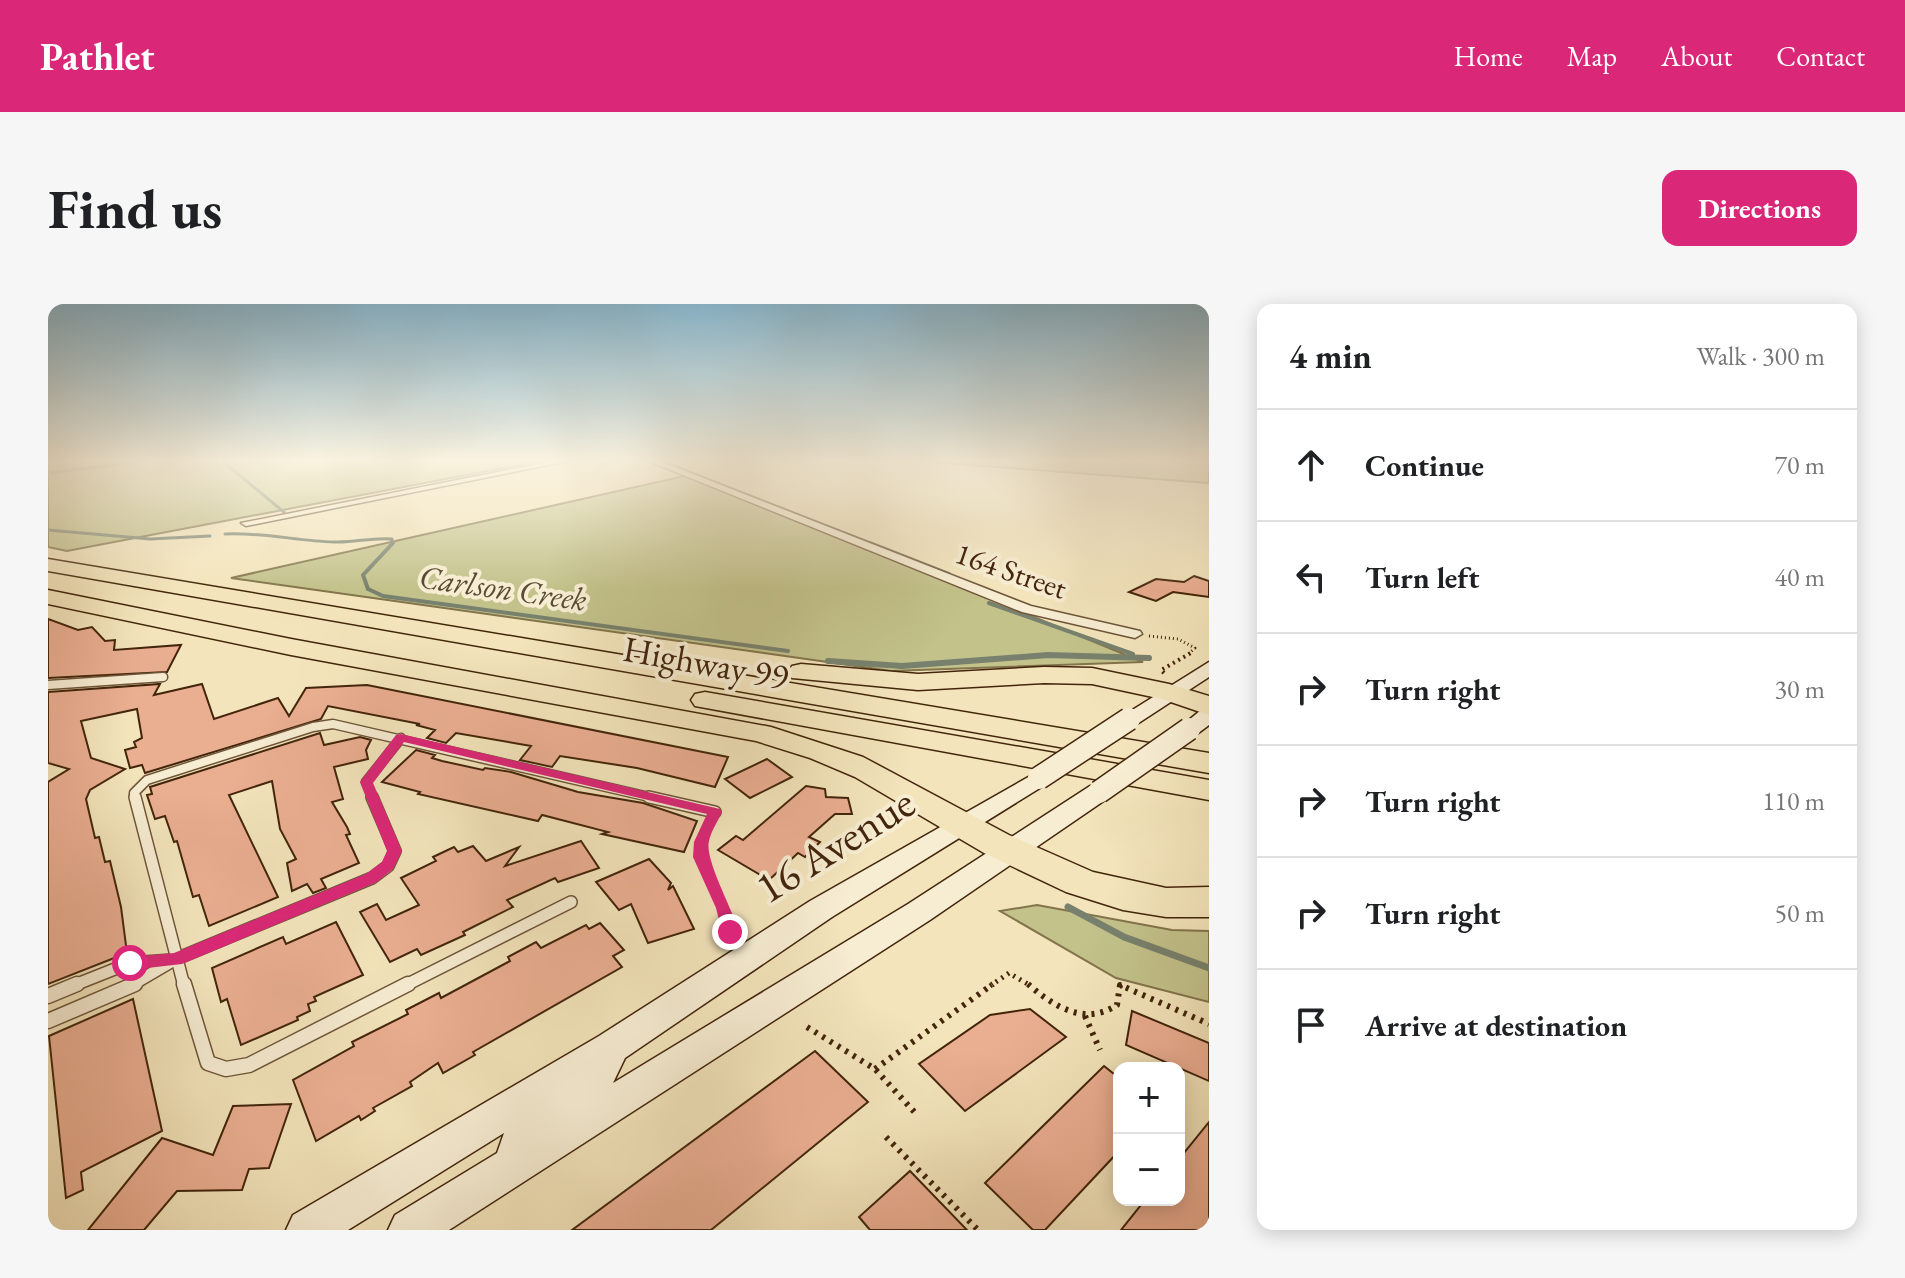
<!DOCTYPE html>
<meta charset="utf-8">
<style>
body{margin:0;font-family:"EB Garamond",serif;background:#f6f6f6;color:#202124}
.controls{position:absolute;right:24px;bottom:24px;display:grid;overflow:hidden;border-radius:16px;box-shadow:0 4px 20px #0003}
.controls button{width:72px;height:72px;display:grid;place-items:center;padding:0;border:0;border-bottom:2px solid #e0e0e0;background:#fff;color:#202124;font:40px sans-serif}
.stop{position:absolute;width:24px;height:24px;margin:-18px;border:6px solid #db2777;border-radius:50%;background:#fff}
.stop.end{background:#db2777;border-color:#fff;box-shadow:0 2px 8px #0008}
.list{margin:0;padding:0;list-style:none}
h2{display:flex;justify-content:space-between;align-items:center;height:104px;margin:0;padding:0 32px;font-size:34px}
h2 small{font-size:26px;font-weight:400;color:#757577}
.list li{display:grid;grid-template-columns:52px 1fr auto;gap:24px;align-items:center;box-sizing:border-box;height:112px;padding:0 32px;border-top:2px solid #e0e0e0}
.list b{display:block;font-size:30px;white-space:nowrap}
.list em{font-size:26px;font-style:normal;color:#757577}
.icon{flex:none;width:44px;height:44px;fill:none;stroke:currentColor;stroke-width:2;stroke-linecap:round;stroke-linejoin:round}
.map{position:relative;flex:none;width:1161px;height:926px;overflow:hidden;border-radius:16px}
header{display:flex;align-items:center;gap:48px;box-sizing:border-box;height:112px;padding:0 40px;background:#db2777;color:#fff}
header strong{font-size:38px}
nav{display:flex;gap:44px;margin-inline-start:auto;font-size:28px}
.intro{display:flex;align-items:center;justify-content:space-between;box-sizing:border-box;height:192px;padding:0 48px}
h1{margin:0;font-size:56px}
.button{padding:20px 36px;border-radius:16px;background:#db2777;color:#fff;font-size:28px;font-weight:700}
main{display:flex;gap:48px;padding:0 48px}
aside{flex:1;background:#fff;border-radius:16px;box-shadow:0 4px 20px #0003}
.map>svg:first-child{display:block}
</style>
<header>
<strong>Pathlet</strong>
<nav><a>Home</a><a>Map</a><a>About</a><a>Contact</a></nav>
</header>
<div class="intro"><h1>Find us</h1><a class="button">Directions</a></div>
<main>
<div class="map">
<svg width="1161" height="926" viewBox="0 0 1161 926">
<rect width="100%" height="100%" fill="#f3e4bb"/>
<filter id="stains"><feTurbulence type="fractalNoise" baseFrequency=".0025" numOctaves="4"/><feColorMatrix values="0 0 0 0 .2 0 0 0 0 .09 0 0 0 0 .02 0 0 0 .5 -.17"/></filter>
<radialGradient id="worn" r=".72"><stop offset=".6" stop-color="#630" stop-opacity="0"/><stop offset="1" stop-color="#630" stop-opacity=".3"/></radialGradient>
<g fill="#c3c28b" stroke="#83744c" stroke-width="2">
<polygon points="0,156 498,156 19,247 0,243"/>
<polygon points="857,156 1161,156 1161,179"/>
<polygon points="641,171 1095,358 843,367 183,274"/>
<polygon points="989,601 1124,626 1161,627 1161,698 1068,674 952,607"/>
</g>
<g fill="none" stroke-linecap="round" stroke-linejoin="round">
<g stroke="#78816d" stroke-width="3">
<polyline points="173,156 236,208"/>
<polyline points="611,156 827,241"/>
<polyline points="0,169 106,156"/>
<polyline points="0,226 102,235 162,232"/>
<path d="M177,230c37,-2 72,7 109,8 20,1 38,-5 58,-3l-1,6"/>
</g>
<g stroke="#78816d" stroke-width="4">
<polyline points="345,239 315,271 320,285 335,292 740,347"/>
<polyline points="822,239 901,270"/>
<polyline points="941,299 1085,350"/>
<polyline points="999,351 1003,351"/>
</g>
<polyline stroke="#78816d" stroke-width="6" points="780,357 854,362 1000,351 1101,354"/>
<polyline stroke="#78816d" stroke-width="7" points="1020,603 1076,633 1161,664"/>
</g>
<g fill="#eaae91" stroke="#43250c" stroke-width="2">
<polygon points="1146,272 1161,277 1161,293 1125,288 1108,297 1081,288 1108,275 1136,278"/>
<polygon points="0,315 30,326 44,323 57,337 67,336 66,346 133,341 119,368 0,374"/>
<polygon points="112,380 106,391 154,380 166,415 230,394 241,412 258,384 319,381 680,453 667,483 589,464 512,452 504,463 472,456 483,442 408,429 398,439 379,434 387,426 368,421 372,420 280,402 273,415 97,469 94,461 82,464 77,446 88,443 86,438 94,434 89,405 33,417 43,454 77,465 42,486 38,495 47,534 51,533 57,558 62,557 73,603 79,649 0,680 0,478 21,465 0,459 0,388"/>
<polygon points="272,429 276,441 312,433 323,436 318,446 320,455 286,463 295,495 284,498 299,523 302,530 298,531 311,559 273,575 278,584 265,589 259,580 244,587 239,559 248,555 232,525 224,477 181,491 230,593 161,622 151,591 145,593 129,537 126,538 117,512 107,515 99,491 104,490 102,483"/>
<polygon points="368,446 387,451 384,454 394,457 435,466 437,464 463,468 530,488 595,499 649,517 636,548 554,530 560,528 494,511 490,517 370,490 372,488 334,478"/>
<polygon points="719,455 744,473 702,494 677,475"/>
<polygon points="758,482 777,485 778,493 800,494 804,510 787,510 761,533 772,538 757,553 750,549 721,576 670,546 688,532 695,536"/>
<polygon points="533,537 551,564 510,578 507,574 459,596 465,603 415,628 417,631 373,651 369,645 342,658 312,608 329,600 338,616 371,601 353,574 388,557 385,553 406,543 410,548 425,542 438,557 471,543 457,562"/>
<polygon points="601,555 623,579 620,586 625,582 646,625 600,639 583,600 571,606 548,578"/>
<polygon points="288,618 315,671 266,693 268,697 260,700 262,707 249,713 250,716 193,741 179,695 173,698 164,664 235,633 238,640"/>
<polygon points="552,619 576,646 565,652 574,663 425,748 427,751 395,769 390,759 362,778 364,782 325,804 327,807 313,816 311,812 268,837 245,776 306,742 304,738 360,710 358,706 391,689 393,694 462,657 460,653 488,638 493,644 538,621 541,625"/>
<polygon points="85,695 114,827 33,868 35,886 18,894 1,732"/>
<polygon points="982,705 1018,733 917,807 871,760 942,711"/>
<polygon points="1084,707 1161,739 1161,777 1078,741"/>
<polygon points="767,747 820,798 663,926 524,926"/>
<polygon points="1056,762 1071,774 1071,847 997,926 985,926 937,879"/>
<polygon points="243,800 221,864 201,865 194,886 129,887 96,926 40,926 114,834 165,851 185,802"/>
<polygon points="1161,818 1161,926 1073,926 1097,896 1131,896 1131,855"/>
<polygon points="862,867 919,926 822,926 811,913"/>
</g>
<g fill="none" stroke-linecap="round" stroke-linejoin="round">
<g stroke="#6f5538" stroke-width="11">
<g id="service-far2">
<polyline points="0,381 115,373"/>
<polyline points="87,495 86,489 99,476 265,423 285,420 610,495"/>
<polyline points="325,495 318,478 353,434"/>
</g>
</g>
<g stroke="#6f5538" stroke-width="14">
<g id="service-far1">
<polyline points="87,493 136,682"/>
<polyline points="601,493 667,508"/>
<polyline points="24,682 82,659 124,656"/>
<polyline points="82,682 128,655 324,574 340,562 347,547 324,493"/>
<polyline points="356,682 523,598"/>
</g>
</g>
<g stroke="#6f5538" stroke-width="17">
<g id="service">
<polyline points="136,680 160,759 178,765 201,761 360,680"/>
<polyline points="0,692 29,680"/>
<polyline points="0,717 87,680"/>
</g>
</g>
<g stroke="#6f5538" stroke-width="3">
<g id="minor">
<polygon points="510,156 525,156 198,222 193,219"/>
<polygon points="598,156 609,156 983,302 1092,327 1094,330 1087,334 974,308"/>
</g>
</g>
<g stroke="#43250c" stroke-width="3">
<g id="secondary">
<polygon points="1161,358 1161,373 1089,420 1081,422 1070,415"/>
<polygon points="1161,404 1161,421 1149,430 1133,430 1130,425 1153,406"/>
<polygon points="991,467 1000,469 1003,474 1000,479 784,613 577,754 565,779 860,600 1042,482 1060,482 1064,488 1060,494 882,616 401,926 340,926 347,911 449,849 456,829 300,926 238,926 245,911 551,732 762,597"/>
</g>
</g>
<g stroke="#43250c" stroke-width="3">
<g id="motorway">
<polygon points="0,255 1161,449 1161,469 0,267"/>
<polygon points="0,286 243,335 723,423 815,453 961,531 1045,568 1118,584 1161,583 1161,613 1118,613 1075,606 1018,588 936,549 807,473 762,454 708,437 243,351 0,300"/>
<polygon points="753,360 870,370 996,363 1044,364 1121,380 1161,392 1161,411 1114,395 1044,380 996,379 870,386 744,374 740,368 744,362"/>
<polygon points="657,388 1161,476 1161,496 647,402 643,396 647,390"/>
</g>
</g>
<polyline stroke="#43250c" stroke-width="3" stroke-dasharray="1 3" stroke-linecap="butt" points="1101,332 1130,335 1147,344 1139,351"/>
<polyline stroke="#43250c" stroke-width="4" stroke-dasharray="2 4" stroke-linecap="butt" points="1116,369 1113,366 1143,349"/>
<g stroke="#43250c" stroke-width="5" stroke-dasharray="2 5" stroke-linecap="butt">
<path d="M661,520c-16,50 17,67 21,114"/>
<polyline points="942,682 961,669 983,682"/>
<polyline points="1072,682 1075,682"/>
</g>
<g stroke="#43250c" stroke-width="6" stroke-dasharray="3 6" stroke-linecap="butt">
<path d="M980,680c26,23 57,42 89,21l3,-20 89,39"/>
<polyline points="1037,712 1052,746"/>
<polyline points="759,723 827,765 870,812"/>
<polyline points="827,765 945,680"/>
<polyline points="838,833 930,926"/>
</g>
<use href="#service-far2" stroke="#f7edd3" stroke-width="8"/>
<use href="#service-far1" stroke="#f7edd3" stroke-width="11"/>
<use href="#service" stroke="#f7edd3" stroke-width="14"/>
<use href="#minor" fill="#f7edd3" fill-rule="evenodd"/>
<use href="#secondary" fill="#f7edd3" fill-rule="evenodd"/>
<use href="#motorway" fill="#f3e4bb" fill-rule="evenodd"/>
<g stroke="#43250c" stroke-width="25" stroke-linecap="butt">
<g id="secondary-bridge">
<polyline points="991,474 1081,415"/>
<polyline points="1051,488 1141,425"/>
</g>
</g>
<use href="#secondary-bridge" stroke="#f7edd3" stroke-width="22"/>
</g>
<linearGradient id="sky" x2="0" y2="1"><stop stop-color="#89b8d0"/><stop offset="0.55" stop-color="#faf3e0"/><stop offset="1" stop-color="#faf3e0" stop-opacity="0"/></linearGradient>
<rect width="1161" height="285" fill="url(#sky)"/>
<path fill="#db2777" d="M353,430l319,75 2,3c-4,9 -11,19 -13,29 -5,18 24,69 30,91l-3,4 -6,2 -8,-6 -6,-24 -23,-51 1,-15 13,-28 -303,-72 -31,41 29,68 -9,18 -16,13 -195,82 -52,6 -6,-2 -3,-5 3,-5 50,-5 192,-79 16,-12 5,-11 -27,-69 36,-47z"/>
<g text-anchor="middle" stroke-width="8" stroke-linejoin="round" paint-order="stroke">
<g font-size="30" fill="#43250c" stroke="#f7edd3">
<text transform="translate(963 267) rotate(19)" y="10">164 Street</text>
</g>
<g font-size="32" font-style="italic" fill="#594c34" stroke="#f7edd3">
<text transform="translate(455 284) rotate(8)" y="11">Carlson Creek</text>
</g>
<g font-size="36" fill="#43250c" stroke="#f7edd3">
<text transform="translate(658 358) rotate(10)" y="13">Highway 99</text>
</g>
<g font-size="44" fill="#43250c" stroke="#f7edd3">
<text transform="translate(787 541) rotate(-32)" y="15">16 Avenue</text>
</g>
</g>
<rect width="100%" height="100%" filter="url(#stains)"/>
<rect width="100%" height="100%" fill="url(#worn)"/>
</svg>
<div class="controls">
<button>+</button>
<button>−</button>
</div>
<div class="stop" style="left:82px;top:659px"></div>
<div class="stop end" style="left:682px;top:628px"></div>
</div>
<aside>
<h2>4 min<small>Walk · 300 m</small></h2>
<ul class="list">
<li><svg class="icon" aria-label="ahead" viewBox="0 0 24 24"><path d="M12 20V5M6 11l6-6 6 6"/></svg><div><b>Continue</b></div><em>70 m</em></li>
<li><svg class="icon" aria-label="left" viewBox="0 0 24 24"><path d="M17 20v-9H6M10 6l-5 5 5 5"/></svg><div><b>Turn left</b></div><em>40 m</em></li>
<li><svg class="icon" aria-label="right" viewBox="0 0 24 24"><path d="M7 20v-9h11M14 6l5 5-5 5"/></svg><div><b>Turn right</b></div><em>30 m</em></li>
<li><svg class="icon" aria-label="right" viewBox="0 0 24 24"><path d="M7 20v-9h11M14 6l5 5-5 5"/></svg><div><b>Turn right</b></div><em>110 m</em></li>
<li><svg class="icon" aria-label="right" viewBox="0 0 24 24"><path d="M7 20v-9h11M14 6l5 5-5 5"/></svg><div><b>Turn right</b></div><em>50 m</em></li>
<li><svg class="icon" aria-label="arrive" viewBox="0 0 24 24"><path d="M6 21V4h12l-3 4 3 4H6"/></svg><div><b>Arrive at destination</b></div></li>
</ul>
</aside>
</main>
